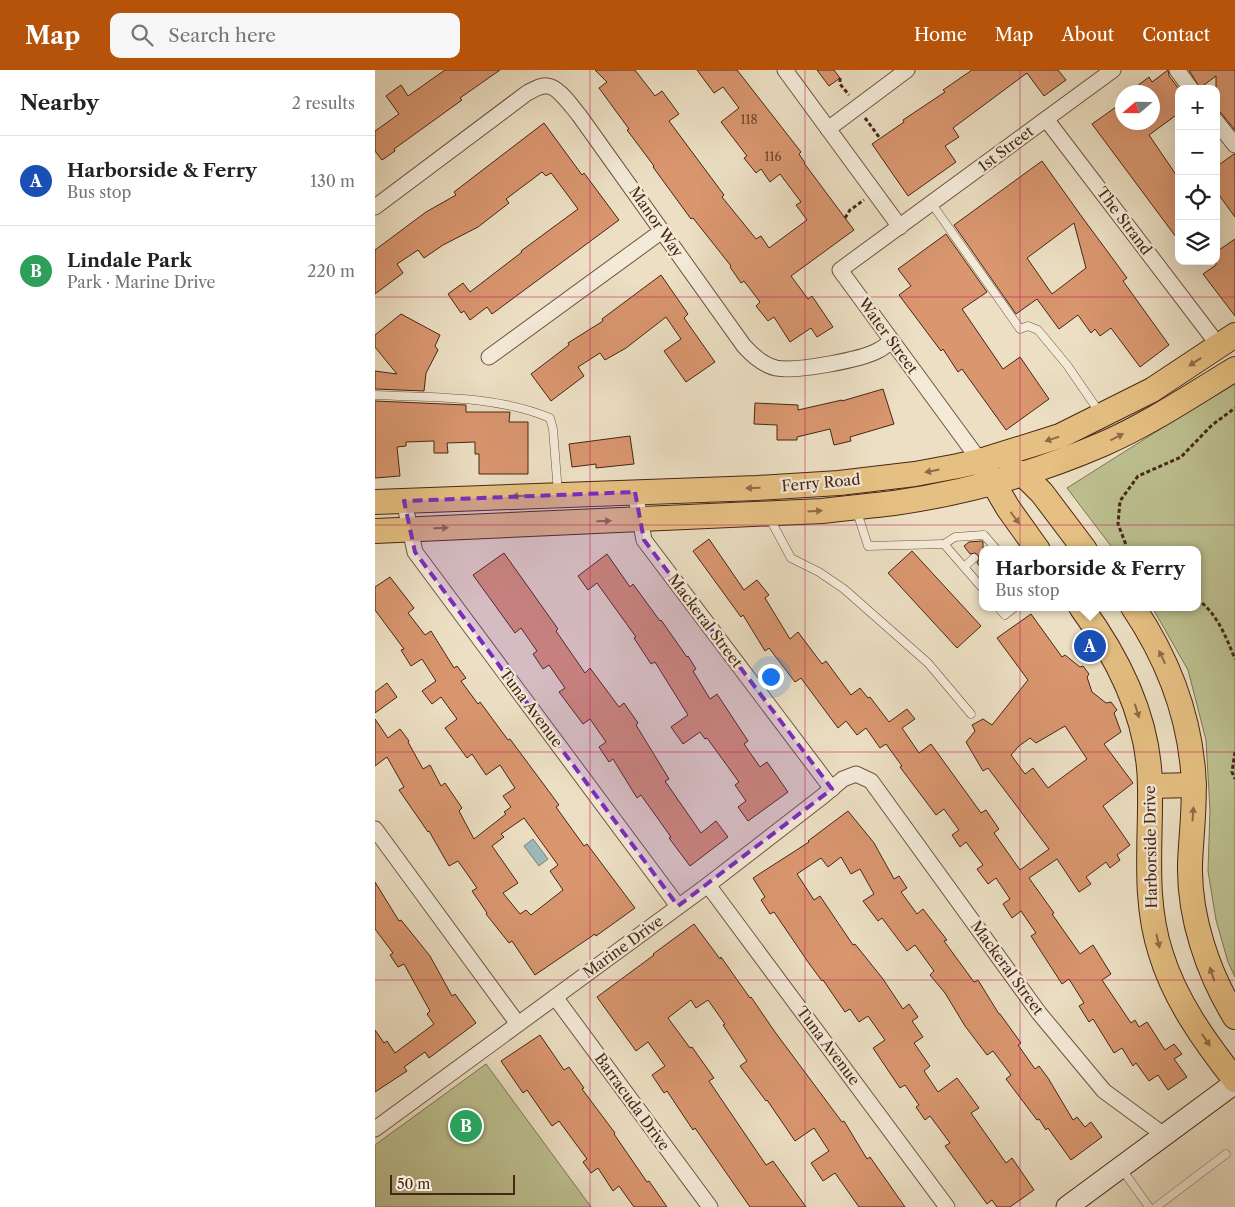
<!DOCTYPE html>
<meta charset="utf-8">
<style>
body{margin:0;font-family:"Libre Caslon Text",serif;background:#f6f6f6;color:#222}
.controls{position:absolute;right:15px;top:15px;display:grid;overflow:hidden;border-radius:10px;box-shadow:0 5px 20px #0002}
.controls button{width:45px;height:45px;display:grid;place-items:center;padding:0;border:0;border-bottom:1px solid #e0e0e0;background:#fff;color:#222;font:25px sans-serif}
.compass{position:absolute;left:740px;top:15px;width:45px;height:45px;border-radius:50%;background:#fff;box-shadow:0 5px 20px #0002;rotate:250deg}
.scale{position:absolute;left:15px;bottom:12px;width:125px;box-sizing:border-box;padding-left:5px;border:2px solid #472615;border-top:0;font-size:14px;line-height:18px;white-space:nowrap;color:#472615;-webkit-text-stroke:4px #f3ead8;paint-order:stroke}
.you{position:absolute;left:395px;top:606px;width:18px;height:18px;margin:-12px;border:4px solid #fff;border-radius:50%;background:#1a73e8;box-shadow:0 0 0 8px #1a73e833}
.badge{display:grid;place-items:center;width:32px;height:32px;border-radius:50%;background:#b45309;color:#fff;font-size:16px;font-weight:700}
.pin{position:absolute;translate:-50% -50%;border:2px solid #fff;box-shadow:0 1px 5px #0006}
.popup{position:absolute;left:604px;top:476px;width:222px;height:65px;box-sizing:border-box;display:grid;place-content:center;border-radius:10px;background:#fff;filter:drop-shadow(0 1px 4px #0005);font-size:16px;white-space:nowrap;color:#767676}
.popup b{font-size:19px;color:#222}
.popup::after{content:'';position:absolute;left:50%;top:100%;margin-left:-10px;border:10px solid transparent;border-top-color:#fff}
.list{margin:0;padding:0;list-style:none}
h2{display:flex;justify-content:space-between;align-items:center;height:65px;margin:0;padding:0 20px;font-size:21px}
h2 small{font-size:16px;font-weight:400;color:#767676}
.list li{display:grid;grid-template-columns:32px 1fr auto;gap:15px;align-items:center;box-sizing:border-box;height:90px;padding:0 20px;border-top:1px solid #e0e0e0}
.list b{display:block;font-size:19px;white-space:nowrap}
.list p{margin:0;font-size:16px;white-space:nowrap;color:#767676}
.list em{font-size:16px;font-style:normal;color:#767676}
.icon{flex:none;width:28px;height:28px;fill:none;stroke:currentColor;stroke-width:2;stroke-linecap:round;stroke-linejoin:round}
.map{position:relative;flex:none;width:860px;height:1137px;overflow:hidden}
header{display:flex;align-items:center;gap:30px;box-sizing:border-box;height:70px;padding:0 25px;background:#b45309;color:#fff}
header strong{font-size:24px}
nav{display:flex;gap:28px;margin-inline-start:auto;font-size:18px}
.search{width:350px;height:45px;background:#f6f6f6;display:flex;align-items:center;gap:12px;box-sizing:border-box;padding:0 18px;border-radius:10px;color:#767676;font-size:19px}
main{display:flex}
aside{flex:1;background:#fff}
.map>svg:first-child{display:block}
</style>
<header>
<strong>Map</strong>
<div class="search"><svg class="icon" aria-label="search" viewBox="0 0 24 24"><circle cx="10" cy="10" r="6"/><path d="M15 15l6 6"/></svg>Search here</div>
<nav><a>Home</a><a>Map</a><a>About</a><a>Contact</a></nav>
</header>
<main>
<aside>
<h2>Nearby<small>2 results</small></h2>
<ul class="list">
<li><span class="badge" style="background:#1a4fb4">A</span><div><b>Harborside &amp; Ferry</b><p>Bus stop</p></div><em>130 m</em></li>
<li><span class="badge" style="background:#2e9e5b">B</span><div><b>Lindale Park</b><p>Park · Marine Drive</p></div><em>220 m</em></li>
</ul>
</aside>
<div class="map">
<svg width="860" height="1137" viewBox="0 0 860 1137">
<rect width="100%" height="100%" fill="#ecdfc3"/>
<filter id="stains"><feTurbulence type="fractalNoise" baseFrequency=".004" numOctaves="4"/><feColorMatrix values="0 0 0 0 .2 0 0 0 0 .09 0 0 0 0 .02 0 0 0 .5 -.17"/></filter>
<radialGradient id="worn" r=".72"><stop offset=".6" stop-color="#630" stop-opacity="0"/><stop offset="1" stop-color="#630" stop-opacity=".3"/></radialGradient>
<g fill="#bdc090" stroke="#827352">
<polygon points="860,312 860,907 853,892 841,850 833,801 835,740 831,670 813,600 777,537 822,537 822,480 739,480 692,418"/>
<polygon points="111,994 216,1137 0,1137 0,1075"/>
</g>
<polygon fill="#9cbabc" stroke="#7a7f79" points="158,769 173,789 164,796 149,776"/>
<g fill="#d9966f" stroke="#472615" fill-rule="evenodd">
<polygon points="70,0 125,0 85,28 87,30 19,79 20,81 7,90 0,81 0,61 24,44 11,26 26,15 33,26"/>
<polygon points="220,0 260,0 280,26 287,21 304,44 294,51 349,125 347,127 381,169 386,166 394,178 432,150 421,135 426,132 405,104 395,112 386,99 381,103 369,88 372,86 346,52 364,38 348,17 339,23 322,0 362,0 426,82 424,84 430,93 429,93 479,160 416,206 433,229 437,226 458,257 442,267 436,258 415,272 399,247 393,251 381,236 385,232 369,211 366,213 355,197 356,196 318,148 316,149 278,97 279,96 252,60 254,59 224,18 232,12"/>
<polygon points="442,0 459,0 465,8 454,16"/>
<polygon points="597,0 683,0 691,10 669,26 652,3 578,58 584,67 570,76 581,92 533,126 497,74 529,52 528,50 570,22 568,20"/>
<polygon points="793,0 794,6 804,19 804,43 774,65 804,109 804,171 717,54 748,32 748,52 778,52 778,22 754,22 774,7 777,12"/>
<polygon points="814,0 860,0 860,60 841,37 841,6 825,18"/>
<polygon points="169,53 207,105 209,103 244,150 117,244 112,237 95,250 89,241 86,243 73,224 88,213 95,222 147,182 146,181 203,139 177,104 176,103 171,106 167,102 131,129 134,133 103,157 68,175 49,188 43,180 22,194 28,203 0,224 0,180 51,142 81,125 79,122"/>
<polygon points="859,84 860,84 860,147 841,121 841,97"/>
<path d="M667,91l40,56 45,61 -4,3 46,64 -29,22 -29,-39 -11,8 -5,-7 -4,4 -13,-18 -19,14 -22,-30 -21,15 -62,-89zM699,153l12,45 -34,26 -25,-36z"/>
<polygon points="571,164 612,222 587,239 628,299 645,287 674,329 631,360 587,299 583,302 568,279 566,281 524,225 536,216 523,199"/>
<polygon points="860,169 860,246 828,204 841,195 841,182"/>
<polygon points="286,205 313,244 309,248 340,292 311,312 289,281 306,269 291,247 251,278 230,290 225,283 203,297 209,306 176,331 156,304 194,275 193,273 228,251 227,249"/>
<polygon points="26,244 65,265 60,276 63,280 51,303 49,321 0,319 0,301 22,304 0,277 0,265"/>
<polygon points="508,319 519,354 475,367 476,371 459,375 455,359 422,367 422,370 402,370 402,355 379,354 380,333 423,335 423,340 467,330 467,331"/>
<polygon points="0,331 91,335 91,342 135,342 134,352 153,352 153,404 104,404 104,384 100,384 100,372 72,373 73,383 59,383 59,371 31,372 31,376 22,377 25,406 0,408"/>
<polygon points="255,366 259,394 221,398 221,394 197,397 194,374"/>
<path d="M334,469l35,51 13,-10 12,15 -4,3 25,41 8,-7 24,32 4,-3 25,34 9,-7 8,10 2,-1 19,25 18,-13 8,10 -13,9 17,25 12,-9 50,69 5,-3 13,19 -5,4 26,37 29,-21 -61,-81 -5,3 -17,-29 9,-11 -3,-6 11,-6 9,6 36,-45 -31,-42 34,-24 31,43 3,-2 15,12 3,-1 6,8 -2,3 5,15 14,11 5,-1 6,8 -3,3 7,19 -17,12 29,39 -30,23 27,39 -13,10 3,5 -10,8 -4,-6 -20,15 5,7 -12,8 -22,-33 -28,19 25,35 -2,1 28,40 13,-9 18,29 -9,6 29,43 4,-3 4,7 8,-5 18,28 9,-6 8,10 -8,5 13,18 -19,13 -10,-15 -9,6 -13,-18 -3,3 -11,-18 -8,5 -21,-34 -4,3 -10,-16 5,-3 -15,-24 -7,5 -31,-48 5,-3 -15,-22 -9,7 -9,-14 7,-5 -14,-21 -8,6 -11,-15 6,-4 -17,-23 -6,5 -8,-12 7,-5 -15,-21 -8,6 -36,-48 2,-1 -16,-22 -6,4 -14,-20 -9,7 -11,-14 -8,7 -37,-50 -6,4 -26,-34 -4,3 -22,-36 -2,2 -48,-66zM690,656l22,33 -39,29 -15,-20 -8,6 -14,-19 8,-9 11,-8 6,5z"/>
<polygon points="607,471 608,472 608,500 602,493 604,489 603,485 600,483 595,484 589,476 594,472"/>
<polygon points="537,481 606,556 582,578 513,503"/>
<polygon points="129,483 183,559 181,561 210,603 215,598 244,637 249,633 263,653 261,655 294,709 290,711 326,763 341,751 353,767 315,796 294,768 296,767 266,725 262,728 238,689 234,692 224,677 231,672 215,649 208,654 184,622 190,618 174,595 168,599 158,584 162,581 146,558 140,563 98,505"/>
<polygon points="232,484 255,517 258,514 285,551 286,550 312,587 313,586 321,599 318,601 335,629 342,624 373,671 369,674 385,697 392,692 413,722 373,751 363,737 371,731 360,715 364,712 332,668 330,669 325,662 308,674 296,657 313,645 280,592 276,594 259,568 261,567 222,513 213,520 203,506"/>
<path d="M15,507l24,31 -6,5 17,22 6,-4 23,37 3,-2 9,12 -5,3 17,23 2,-2 28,38 2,-1 49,66 -3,2 28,39 3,-2 48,64 -39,28 -1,-2 -60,41 -23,-34 -3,2 -23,-29 1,-1 -15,-22 5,-3 -19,-27 -9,5 -20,-35 -1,1 -29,-42 5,-3 -17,-30 -12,9v-47l13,19 12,-9 9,12 -1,1 15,27 7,-4 11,21 4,-3 17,25 -3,3 15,28 32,-25 -2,-2 7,-5 -8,-11 12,-8 -15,-23 -14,10 -14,-21 -5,4 -22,-30 12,-9 -16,-22 -9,7 -10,-13 14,-10 -14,-22 -11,7 -10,-16 3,-1 -29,-39v-23zM149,748l34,47 -8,6 13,19 -32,25 -5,-5 -6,4 -17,-21 15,-10 -26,-37 12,-9 -3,-3z"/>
<polygon points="12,613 22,627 0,643 0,622"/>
<polygon points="473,741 499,773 519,809 524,806 532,818 526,822 542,844 548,839 572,870 569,871 599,912 603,910 624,944 625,944 646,973 643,975 660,999 664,996 673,1008 698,1050 702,1047 710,1057 716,1052 727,1067 696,1090 673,1058 671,1060 664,1049 662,1050 631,1009 636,1005 618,981 612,985 590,956 570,923 555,905 559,901 540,875 532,881 507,848 503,851 488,831 499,824 485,799 476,804 466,787 453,797 446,788 422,804 439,830 445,826 478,875 480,874 508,909 528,939 534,934 543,947 537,951 548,967 539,973 555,996 549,1001 563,1022 582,1008 604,1038 596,1043 631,1093 637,1088 659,1120 635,1137 622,1137 617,1130 612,1134 570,1076 575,1073 555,1046 550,1050 541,1037 544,1035 530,1015 525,1018 498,978 510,970 493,946 484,952 475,939 470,942 448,910 447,911 433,892 399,842 395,844 386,830 390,827 378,808 434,772 433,771"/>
<polygon points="0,812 24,851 26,850 55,886 77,926 80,924 101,953 54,988 50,982 29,997 32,1001 0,1022 0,960 9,973 12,971 20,983 59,954 52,944 55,941 29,894 23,897 15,885 18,883 0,859"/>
<polygon points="319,854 345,889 346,887 375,928 376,927 400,962 467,1052 469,1051 492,1089 495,1087 530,1137 484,1137 460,1103 448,1111 436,1093 454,1081 439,1058 420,1071 392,1030 391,1031 365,996 372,991 348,955 350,954 333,930 321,938 316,930 293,948 315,978 317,977 339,1008 334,1011 391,1095 398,1091 431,1137 375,1137 320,1058 318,1060 292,1021 289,1023 277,1005 290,996 273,972 261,981 222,927 279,885 278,884"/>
<polygon points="165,965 189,1000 194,997 209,1018 207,1019 240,1063 239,1064 272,1112 274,1111 292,1137 259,1137 244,1116 238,1121 223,1098 216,1103 208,1092 212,1089 184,1051 177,1056 152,1020 148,1023 126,991"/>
</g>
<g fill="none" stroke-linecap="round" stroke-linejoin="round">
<g stroke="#705440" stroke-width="9">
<g id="lane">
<polyline points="557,134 645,259 653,256 663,260 692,295 725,343"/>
<path d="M0,325c58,3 120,0 175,23l3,11 5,64"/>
<polyline points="481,439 493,476 569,474 608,519"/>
<polyline points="394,447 416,488 444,502 469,519 553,593 596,644"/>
<polyline points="569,474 580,467 609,465 622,480"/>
<polyline points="589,497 599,488"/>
<polyline points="623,537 630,545 640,537"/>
<polyline points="746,1098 774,1137"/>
<polyline points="781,1137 851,1084"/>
</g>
</g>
<g stroke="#705440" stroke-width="17">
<g id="street">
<polyline points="410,0 525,157"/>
<polyline points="802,0 816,19"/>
<polyline points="671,49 844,276"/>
<polyline points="841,51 860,75"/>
<polyline points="453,59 532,0"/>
<path d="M0,137l152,-114c6,-3 13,-8 20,-7 11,0 25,21 32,29l165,231c9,10 19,19 32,22 20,4 85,-8 103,-18 4,-2 9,-6 13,-9"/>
<polyline points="114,287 287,161"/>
<polyline points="605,391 465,200 738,0"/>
<polyline points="260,422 269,470 457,719"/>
<polyline points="29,431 40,482 303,836"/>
<polyline points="0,759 143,954"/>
<polyline points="333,815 572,1137"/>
<polyline points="180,927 335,1137"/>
<polyline points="0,1059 333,815 448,726 468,709 481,704 496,711 664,943 729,1021 789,1065"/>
</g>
</g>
<g stroke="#472615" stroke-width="23">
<polyline id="secondary" points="692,1137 860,1013"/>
</g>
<g stroke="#472615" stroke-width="26">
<g id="primary">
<polyline points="610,399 633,438 663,480"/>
<polyline points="636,400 648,404 667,423 710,480"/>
<polyline points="0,432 382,418 464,413 540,404 583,396 605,391 685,366 777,320 860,265"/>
<path d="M0,461l447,-20c24,-3 48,-5 72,-8 72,-10 142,-30 209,-59 46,-20 89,-49 132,-75"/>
<path d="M706,537c39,53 69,114 69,181 1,56 -7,111 11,166 14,46 44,88 74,126"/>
<path d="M758,537c33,49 55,104 60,163 3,32 -2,63 -3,95 -1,52 18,108 45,152"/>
<polyline points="775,716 819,715"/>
</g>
</g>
<g stroke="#472615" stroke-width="3" stroke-dasharray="4 2.5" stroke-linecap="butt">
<polyline points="465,8 465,14 474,25"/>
<polyline points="490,48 504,67"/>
<polyline points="470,148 475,140 489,130"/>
<polyline points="753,480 743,454 745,431 763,406 806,387 837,355 860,338"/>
<path d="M822,529c20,14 29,38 38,60"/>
<polyline points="860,682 857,702 860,709"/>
</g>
<use href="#lane" stroke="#f3ead8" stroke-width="8"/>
<use href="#street" stroke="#f3ead8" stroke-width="15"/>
<use href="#secondary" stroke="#f3ead8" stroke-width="21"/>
<use href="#primary" stroke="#e6c082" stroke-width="24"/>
</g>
<defs><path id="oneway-solid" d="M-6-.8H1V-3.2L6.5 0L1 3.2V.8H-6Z" transform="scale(1.25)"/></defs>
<g fill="#8f6b46">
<use href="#oneway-solid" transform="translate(820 292) rotate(147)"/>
<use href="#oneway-solid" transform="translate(742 367) rotate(-27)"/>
<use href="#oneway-solid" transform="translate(677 369) rotate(163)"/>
<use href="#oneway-solid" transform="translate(557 401) rotate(169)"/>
<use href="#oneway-solid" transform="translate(378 418) rotate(178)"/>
<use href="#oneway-solid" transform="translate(144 426) rotate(178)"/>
<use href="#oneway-solid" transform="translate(440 441) rotate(-3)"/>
<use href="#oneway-solid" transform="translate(640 448) rotate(54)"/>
<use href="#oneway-solid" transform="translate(229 451) rotate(-2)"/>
<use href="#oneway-solid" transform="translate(66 458) rotate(-2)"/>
<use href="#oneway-solid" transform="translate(787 587) rotate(-115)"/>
<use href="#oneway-solid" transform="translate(762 641) rotate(73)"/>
<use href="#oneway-solid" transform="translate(818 744) rotate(-86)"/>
<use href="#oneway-solid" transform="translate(783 871) rotate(77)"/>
<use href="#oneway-solid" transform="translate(837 904) rotate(-109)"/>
<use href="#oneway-solid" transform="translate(831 970) rotate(56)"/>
</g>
<path fill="#7b2cbf" fill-opacity="0.2" stroke="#7b2cbf" stroke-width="4" stroke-dasharray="10 6" stroke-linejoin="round" d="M260,422l9,48 188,249 -154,117 -263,-354 -11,-51z"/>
<path fill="none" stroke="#c2185b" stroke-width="1" stroke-opacity="0.55" d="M215,0v1137M430,0v1137M645,0v1137M0,227h860M0,455h860M0,682h860M0,910h860"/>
<g text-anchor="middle" stroke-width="4.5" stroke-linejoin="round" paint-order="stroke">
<g font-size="12" fill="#6c422c">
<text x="374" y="54">118</text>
<text x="398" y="91">116</text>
</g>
<g font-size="15" fill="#472615" stroke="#f3ead8">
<text transform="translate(631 79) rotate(-37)" y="5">1st Street</text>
<text transform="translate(749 151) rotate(53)" y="5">The Strand</text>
<text transform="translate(281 152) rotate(55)" y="5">Manor Way</text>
<text transform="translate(513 266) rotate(54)" y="5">Water Street</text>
<text transform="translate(446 413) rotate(-5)" y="5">Ferry Road</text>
<text transform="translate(330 551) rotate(53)" y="5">Mackeral Street</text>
<text transform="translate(156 638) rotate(53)" y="5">Tuna Avenue</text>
<text transform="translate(776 777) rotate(-91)" y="5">Harborside Drive</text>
<text transform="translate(248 877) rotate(-36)" y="5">Marine Drive</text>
<text transform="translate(632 898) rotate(54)" y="5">Mackeral Street</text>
<text transform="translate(453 976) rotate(53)" y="5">Tuna Avenue</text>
<text transform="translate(257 1032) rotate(54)" y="5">Barracuda Drive</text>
</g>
</g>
<rect width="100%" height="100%" filter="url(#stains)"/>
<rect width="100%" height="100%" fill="url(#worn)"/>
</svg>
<div class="controls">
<button>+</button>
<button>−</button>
<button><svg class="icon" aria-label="locate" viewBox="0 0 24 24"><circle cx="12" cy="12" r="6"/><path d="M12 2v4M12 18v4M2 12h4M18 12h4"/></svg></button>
<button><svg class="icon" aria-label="layers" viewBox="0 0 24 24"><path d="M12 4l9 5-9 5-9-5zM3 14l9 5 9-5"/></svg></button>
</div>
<svg class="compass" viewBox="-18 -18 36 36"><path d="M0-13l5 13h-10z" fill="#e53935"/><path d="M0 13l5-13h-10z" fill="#767676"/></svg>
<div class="scale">50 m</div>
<div class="you"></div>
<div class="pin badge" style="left:715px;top:576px;background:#1a4fb4">A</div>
<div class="popup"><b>Harborside &amp; Ferry</b>Bus stop</div>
<div class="pin badge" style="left:91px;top:1056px;background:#2e9e5b">B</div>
</div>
</main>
